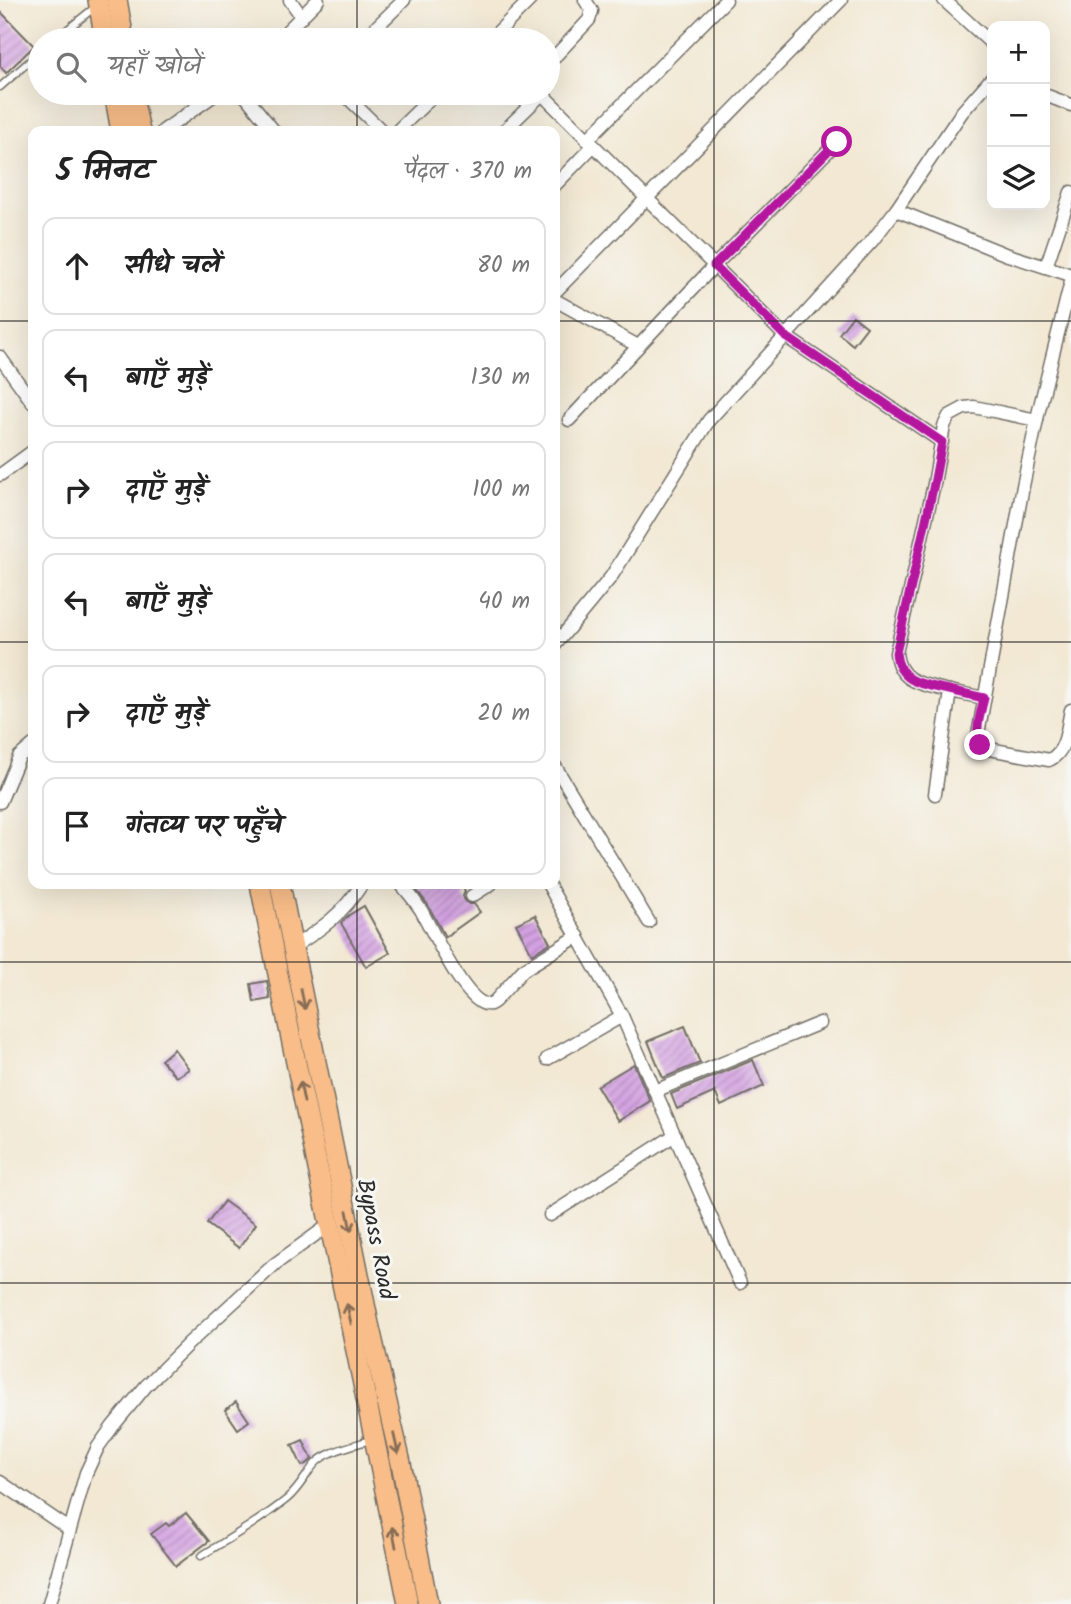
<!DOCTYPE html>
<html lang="hi">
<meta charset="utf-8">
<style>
body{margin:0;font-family:Kalam,"Playpen Sans Deva",sans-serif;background:#f2f2f2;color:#222}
.controls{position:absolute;right:21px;top:21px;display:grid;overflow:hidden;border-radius:14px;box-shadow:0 7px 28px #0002}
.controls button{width:63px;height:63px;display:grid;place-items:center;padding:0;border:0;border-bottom:2px solid #e0e0e0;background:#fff;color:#222;font:35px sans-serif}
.stop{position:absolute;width:21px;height:21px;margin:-16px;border:5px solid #b5179e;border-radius:50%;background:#fff}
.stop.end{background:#b5179e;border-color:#fff;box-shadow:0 2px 7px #0008}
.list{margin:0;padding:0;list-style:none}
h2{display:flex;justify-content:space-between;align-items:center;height:91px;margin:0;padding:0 28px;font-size:30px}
h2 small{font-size:23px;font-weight:400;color:#767676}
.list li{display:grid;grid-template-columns:46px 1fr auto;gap:21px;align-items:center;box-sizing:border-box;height:98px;margin:0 14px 14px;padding:0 14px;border:2px solid #e0e0e0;border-radius:14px}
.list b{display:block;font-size:26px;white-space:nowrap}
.list em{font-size:23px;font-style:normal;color:#767676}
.icon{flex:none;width:38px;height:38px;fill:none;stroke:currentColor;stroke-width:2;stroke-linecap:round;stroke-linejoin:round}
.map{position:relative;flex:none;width:1071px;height:1604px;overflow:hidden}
.search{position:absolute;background:#fff;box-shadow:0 7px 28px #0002;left:28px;top:28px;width:532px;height:77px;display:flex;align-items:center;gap:18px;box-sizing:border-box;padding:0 24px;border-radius:38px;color:#767676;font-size:26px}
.panel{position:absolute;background:#fff;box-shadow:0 7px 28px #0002;left:28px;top:126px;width:532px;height:763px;border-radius:14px}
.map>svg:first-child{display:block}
</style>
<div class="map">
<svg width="1071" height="1604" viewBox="0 0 1071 1604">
<defs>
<pattern id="building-hatch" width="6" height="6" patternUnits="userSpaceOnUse" patternTransform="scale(1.75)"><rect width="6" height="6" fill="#d4a2e2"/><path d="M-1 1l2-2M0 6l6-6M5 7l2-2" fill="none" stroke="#ac84b7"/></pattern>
</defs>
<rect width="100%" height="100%" fill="#f6f6f2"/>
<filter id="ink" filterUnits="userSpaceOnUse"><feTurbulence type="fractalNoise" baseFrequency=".0143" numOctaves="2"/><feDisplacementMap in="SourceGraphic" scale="14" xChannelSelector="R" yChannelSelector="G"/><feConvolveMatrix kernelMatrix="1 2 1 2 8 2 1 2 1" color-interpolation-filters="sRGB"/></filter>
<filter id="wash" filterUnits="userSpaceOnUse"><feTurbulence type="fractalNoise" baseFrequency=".00686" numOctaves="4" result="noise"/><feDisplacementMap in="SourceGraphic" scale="28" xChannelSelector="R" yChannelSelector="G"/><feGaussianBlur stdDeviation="1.57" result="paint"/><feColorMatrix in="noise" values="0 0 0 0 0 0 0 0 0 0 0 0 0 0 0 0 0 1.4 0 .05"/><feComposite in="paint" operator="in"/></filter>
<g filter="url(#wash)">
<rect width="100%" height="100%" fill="#f2e8d3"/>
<g id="blocks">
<g fill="url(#building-hatch)">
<polygon points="0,11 34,46 6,73 0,66"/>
<polygon points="853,316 867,327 853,345 839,334"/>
<polygon points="412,884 460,884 465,891 463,896 465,901 469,904 474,904 480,912 445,937 428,905"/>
<polygon points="364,906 390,953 366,967 341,923 349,915"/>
<polygon points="535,915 550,943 532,954 516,924"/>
<polygon points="267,981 270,999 254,1002 251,984"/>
<polygon points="685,1026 700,1063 663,1078 648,1041"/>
<polygon points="174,1049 189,1069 176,1077 161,1060"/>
<polygon points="753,1060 764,1086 721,1106 715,1092 677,1109 671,1094"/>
<polygon points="634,1064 650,1101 618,1121 597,1086"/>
<polygon points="224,1201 256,1224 239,1248 207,1224"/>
<polygon points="236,1402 249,1421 238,1429 225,1410"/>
<polygon points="303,1440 312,1459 308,1463 302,1466 292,1445"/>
<polygon points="186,1513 209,1541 176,1566 151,1534 166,1523 169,1526"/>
</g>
</g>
</g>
<g filter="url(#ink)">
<use href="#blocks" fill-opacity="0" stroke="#716d66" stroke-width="2"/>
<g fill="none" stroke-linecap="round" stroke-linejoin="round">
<g stroke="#716d66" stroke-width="9">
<g id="lane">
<polyline points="54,40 94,8"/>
<polyline points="0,87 40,52"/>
<path d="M201,1556c29,-18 59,-35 86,-57 12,-10 18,-23 27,-34 11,-14 42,-20 59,-26"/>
</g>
</g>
<g stroke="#716d66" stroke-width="15">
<g id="street">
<polyline points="290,0 302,17"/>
<polyline points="944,0 992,44"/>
<polyline points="278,40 318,0"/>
<polyline points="363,40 404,0"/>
<polyline points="490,40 530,0"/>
<polyline points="548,64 589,20 592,11 585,0"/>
<polyline points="243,93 274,131"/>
<polyline points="343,93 382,131"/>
<polyline points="541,93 785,336 942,442"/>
<polyline points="1045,95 1071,105"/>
<polyline points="163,131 217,93"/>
<polyline points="397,131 436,93"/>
<polyline points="504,131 542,94"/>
<polyline points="587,140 726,0"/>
<polyline points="555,185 593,146"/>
<polyline points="896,210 1005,254 1071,275"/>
<polyline points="1046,267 1071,192"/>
<path d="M1071,281l-32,129 -16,76 -46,254 3,5 4,3 65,12c18,-8 18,-33 22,-50"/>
<polyline points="555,292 841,0"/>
<polyline points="555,300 638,346"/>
<polyline points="0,357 33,403"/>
<polyline points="569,420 714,266 837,142"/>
<polyline points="0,475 33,451"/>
<polyline points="555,645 611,577 709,420 872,241 896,210 962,112 992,78"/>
<path d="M984,698c-13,-3 -26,-5 -39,-8 -24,-6 -46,-8 -49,-37l38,-169 10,-58 5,-10 15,-8 10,-1 63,13"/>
<polyline points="555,766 649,922"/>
<polyline points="935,794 950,691"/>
<polyline points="0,802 19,757 33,745"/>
<path d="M401,884c7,8 14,17 20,26 11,20 42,88 64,94 5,1 6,0 10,-3l28,-31 55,-34"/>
<polyline points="548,884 622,1016 740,1283"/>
<polyline points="472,896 491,884"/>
<path d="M292,948c30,-20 50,-33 70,-64"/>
<polyline points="547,1059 622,1016"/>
<polyline points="655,1091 820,1023"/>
<polyline points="550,1215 675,1135"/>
<polyline points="0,1482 69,1529"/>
<polyline points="49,1604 86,1473 98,1447 113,1426 146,1386 188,1344 275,1264 329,1225"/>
</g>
</g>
<g stroke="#716d66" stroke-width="22">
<g id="primary">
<polyline points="98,0 105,40"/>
<polyline points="117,0 124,40"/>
<polyline points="114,93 121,131"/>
<polyline points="132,93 140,131"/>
<path d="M260,884c47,240 100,479 148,720"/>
<polyline points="280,884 369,1324 401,1463 428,1604"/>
</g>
</g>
<use href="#lane" stroke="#fff" stroke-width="6"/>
<use href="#street" stroke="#fff" stroke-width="12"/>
<use href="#primary" stroke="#f8bd88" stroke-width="19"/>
</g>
<defs><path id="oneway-shaft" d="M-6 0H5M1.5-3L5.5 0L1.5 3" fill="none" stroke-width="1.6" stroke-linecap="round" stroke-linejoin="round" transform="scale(1.75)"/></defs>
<g stroke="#876d55">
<use href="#oneway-shaft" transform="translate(303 999) rotate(78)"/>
<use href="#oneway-shaft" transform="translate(302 1092) rotate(-101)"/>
<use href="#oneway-shaft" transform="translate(349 1221) rotate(79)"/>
<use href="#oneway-shaft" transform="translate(349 1314) rotate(-102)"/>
<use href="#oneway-shaft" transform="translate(396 1444) rotate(77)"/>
<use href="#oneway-shaft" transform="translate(394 1537) rotate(-101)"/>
</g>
</g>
<g fill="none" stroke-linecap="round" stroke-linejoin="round" filter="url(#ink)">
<path stroke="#b5179e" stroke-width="9" d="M837,142l-123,124 71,70 157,106 -8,42 -38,169c3,29 25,31 49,36 13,3 26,6 39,9 -3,14 -10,34 -4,47"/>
</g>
<path fill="none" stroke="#2b2b2b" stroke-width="2" stroke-opacity="0.55" d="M357,0v40M714,0v1604M357,93v38M0,321h33M555,321h516M0,642h33M555,642h516M357,884v720M0,962h1071M0,1283h1071"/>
<g text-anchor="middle" stroke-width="6" stroke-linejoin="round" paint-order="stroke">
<g font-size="23" fill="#2b2b2b" stroke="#f6f6f2">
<text transform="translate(377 1239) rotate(79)" y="8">Bypass Road</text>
</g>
</g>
</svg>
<div class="controls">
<button>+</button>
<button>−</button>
<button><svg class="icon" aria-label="layers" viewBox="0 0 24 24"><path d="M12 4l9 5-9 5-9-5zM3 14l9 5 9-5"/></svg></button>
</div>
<div class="stop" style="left:837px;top:142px"></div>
<div class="stop end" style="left:980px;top:745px"></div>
<div class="search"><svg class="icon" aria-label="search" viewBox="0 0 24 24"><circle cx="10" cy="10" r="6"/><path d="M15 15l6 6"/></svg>यहाँ खोजें</div>
<section class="panel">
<h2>5 मिनट<small>पैदल · 370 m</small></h2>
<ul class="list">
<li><svg class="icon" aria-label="ahead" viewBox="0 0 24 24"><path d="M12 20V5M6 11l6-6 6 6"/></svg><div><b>सीधे चलें</b></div><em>80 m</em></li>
<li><svg class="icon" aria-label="left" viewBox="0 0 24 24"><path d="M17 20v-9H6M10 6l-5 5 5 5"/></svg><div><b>बाएँ मुड़ें</b></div><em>130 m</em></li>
<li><svg class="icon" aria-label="right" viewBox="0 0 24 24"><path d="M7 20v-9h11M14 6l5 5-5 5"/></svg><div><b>दाएँ मुड़ें</b></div><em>100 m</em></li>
<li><svg class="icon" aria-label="left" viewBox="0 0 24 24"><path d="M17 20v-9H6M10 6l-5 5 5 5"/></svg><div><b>बाएँ मुड़ें</b></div><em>40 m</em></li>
<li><svg class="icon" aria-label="right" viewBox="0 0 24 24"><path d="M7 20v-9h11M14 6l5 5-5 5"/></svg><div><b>दाएँ मुड़ें</b></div><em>20 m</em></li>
<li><svg class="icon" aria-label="arrive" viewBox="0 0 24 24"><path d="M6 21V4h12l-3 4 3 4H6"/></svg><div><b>गंतव्य पर पहुँचे</b></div></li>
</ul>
</section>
</div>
